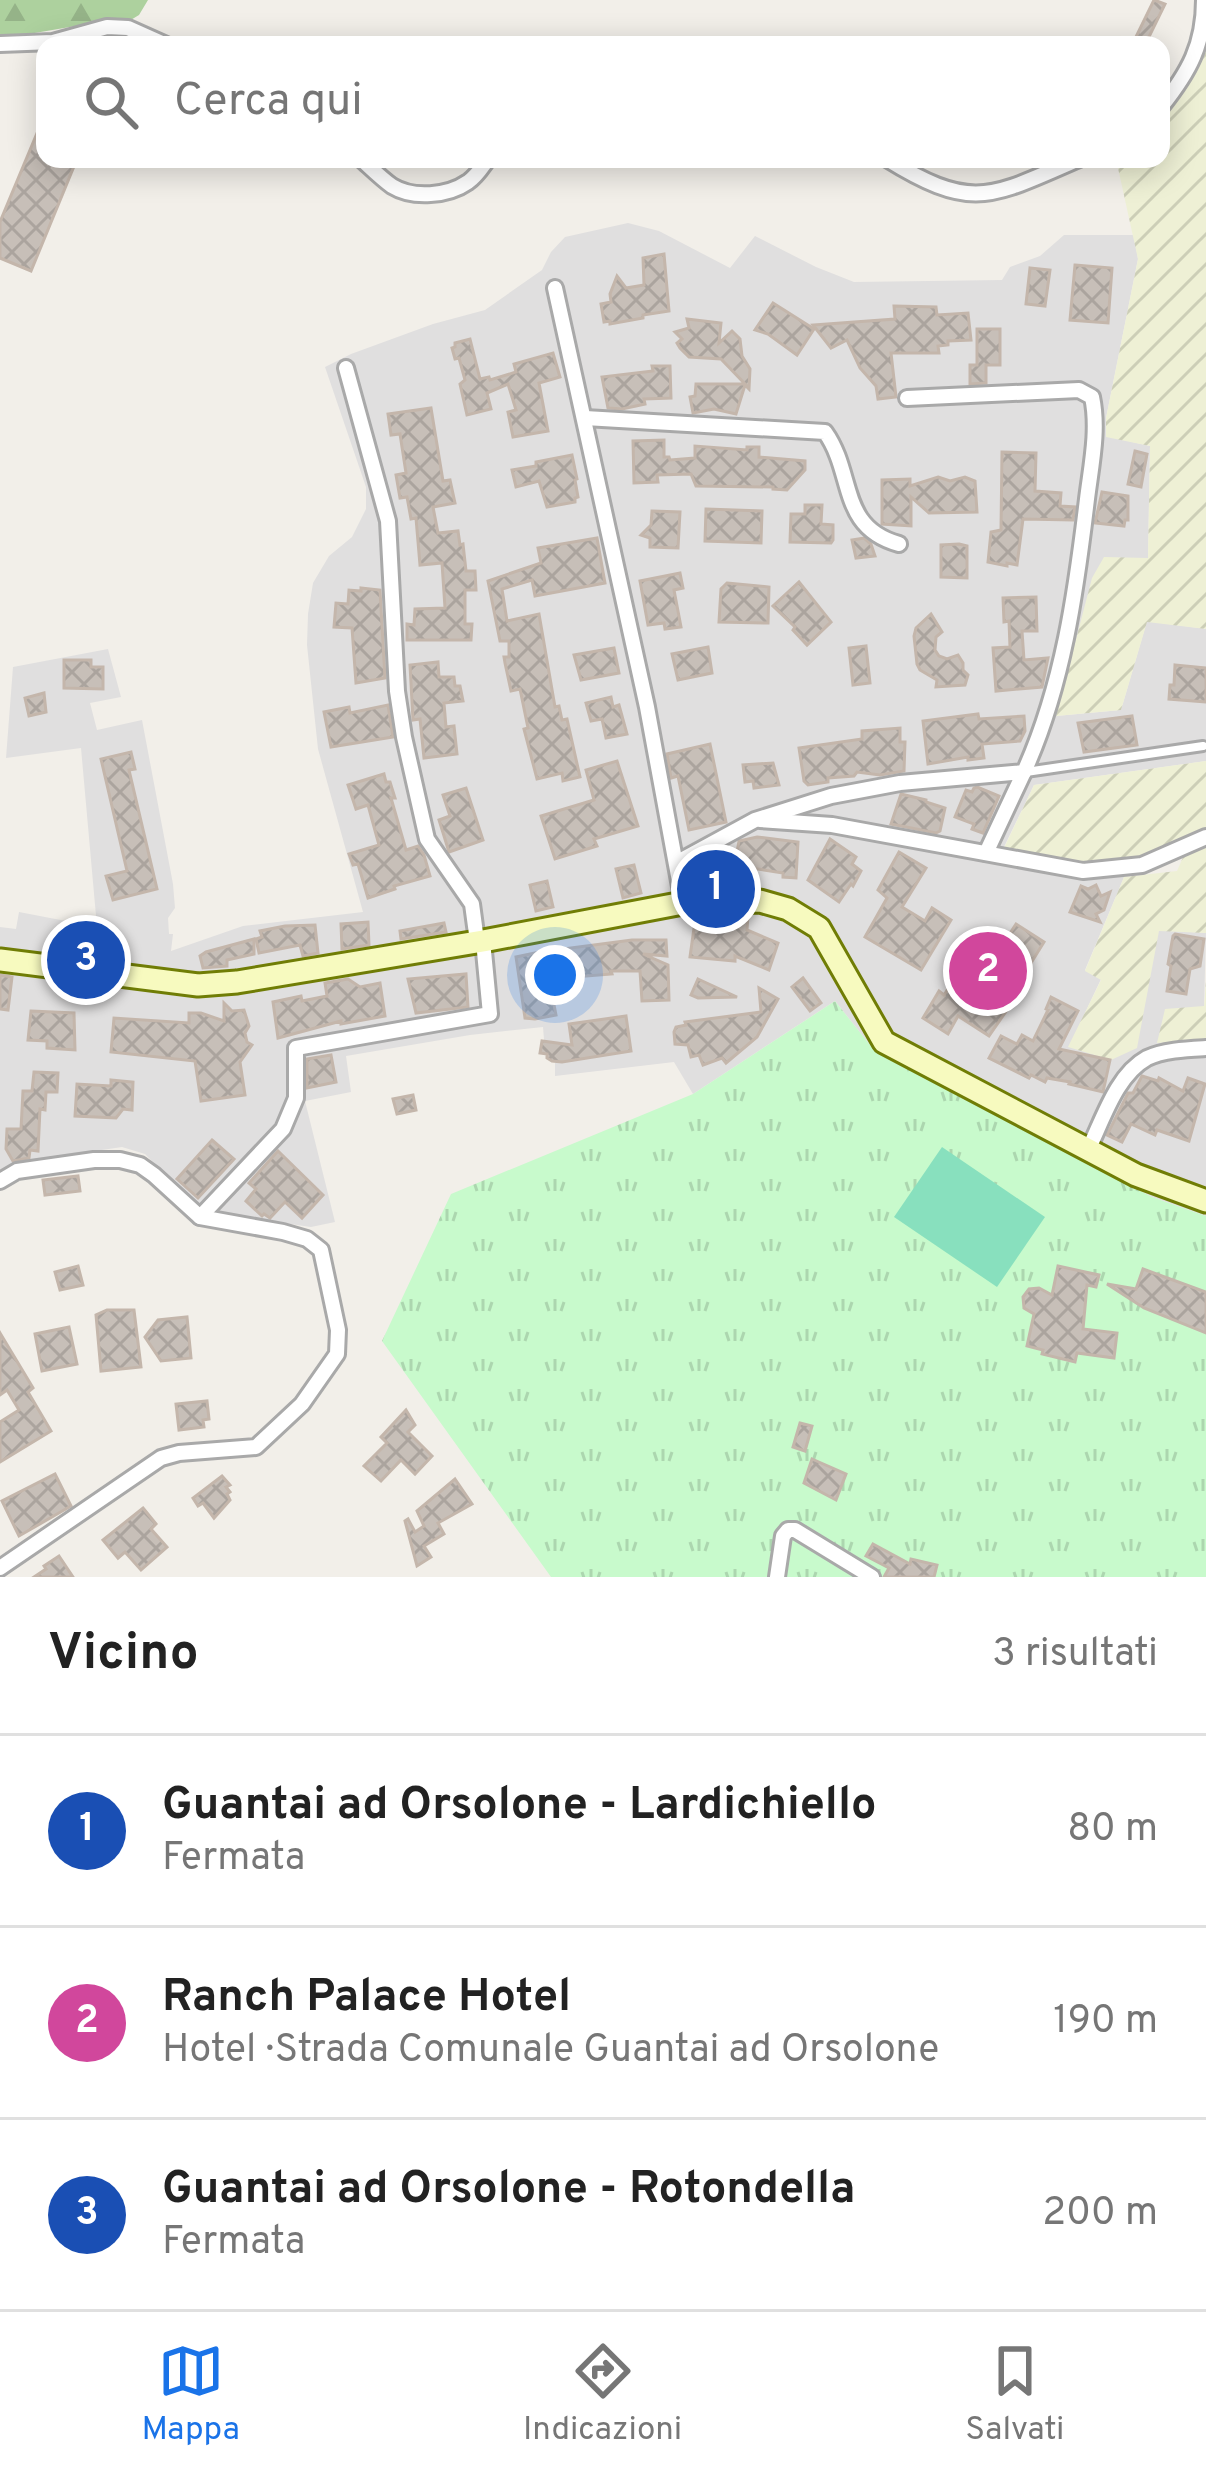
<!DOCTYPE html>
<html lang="it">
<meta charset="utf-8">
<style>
body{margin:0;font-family:Overpass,sans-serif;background:#f2f2f2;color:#222}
.you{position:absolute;left:555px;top:975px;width:42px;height:42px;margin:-30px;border:9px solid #fff;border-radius:50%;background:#1a73e8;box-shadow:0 0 0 18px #1a73e833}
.badge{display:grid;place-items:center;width:78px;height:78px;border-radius:50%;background:#1a73e8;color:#fff;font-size:39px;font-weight:700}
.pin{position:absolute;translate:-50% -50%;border:6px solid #fff;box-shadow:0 3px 12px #0006}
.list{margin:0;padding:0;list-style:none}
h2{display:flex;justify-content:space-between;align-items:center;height:156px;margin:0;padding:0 48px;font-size:51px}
h2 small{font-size:39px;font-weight:400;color:#767676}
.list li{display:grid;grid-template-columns:78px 1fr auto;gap:36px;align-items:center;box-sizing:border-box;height:192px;padding:0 48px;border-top:3px solid #e0e0e0}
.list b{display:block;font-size:45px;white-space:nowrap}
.list p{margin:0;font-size:39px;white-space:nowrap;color:#767676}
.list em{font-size:39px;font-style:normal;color:#767676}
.icon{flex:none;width:66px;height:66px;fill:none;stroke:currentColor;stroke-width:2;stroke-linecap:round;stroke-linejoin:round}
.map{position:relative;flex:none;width:1206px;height:1577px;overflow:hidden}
.search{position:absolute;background:#fff;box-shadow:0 6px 30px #0003;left:36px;right:36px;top:36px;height:132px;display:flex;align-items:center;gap:30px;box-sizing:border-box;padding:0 42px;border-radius:24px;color:#767676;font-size:45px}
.sheet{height:732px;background:#fff}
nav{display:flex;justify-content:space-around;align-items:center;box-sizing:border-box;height:168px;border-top:3px solid #e0e0e0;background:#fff;font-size:33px;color:#767676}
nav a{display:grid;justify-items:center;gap:6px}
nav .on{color:#1a73e8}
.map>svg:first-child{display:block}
</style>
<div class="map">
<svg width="1206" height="1577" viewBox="0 0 1206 1577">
<defs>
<pattern id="farmland-furrows" width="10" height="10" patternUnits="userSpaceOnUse" patternTransform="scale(3)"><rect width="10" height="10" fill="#eef0d5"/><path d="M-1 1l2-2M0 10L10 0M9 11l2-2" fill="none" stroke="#ccceb7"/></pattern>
<pattern id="forest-firs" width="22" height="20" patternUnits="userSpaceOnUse" patternTransform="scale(3)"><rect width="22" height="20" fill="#add19e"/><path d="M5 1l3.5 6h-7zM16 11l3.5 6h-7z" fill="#95b388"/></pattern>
<pattern id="park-tufts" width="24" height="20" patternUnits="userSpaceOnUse" patternTransform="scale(3)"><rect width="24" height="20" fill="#c8facc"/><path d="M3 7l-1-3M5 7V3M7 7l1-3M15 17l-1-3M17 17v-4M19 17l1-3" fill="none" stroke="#acd6af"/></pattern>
<pattern id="building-cross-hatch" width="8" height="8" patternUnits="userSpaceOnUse" patternTransform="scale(3)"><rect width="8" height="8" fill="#c7bfb8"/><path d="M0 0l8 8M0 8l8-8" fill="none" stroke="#aba49e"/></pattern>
</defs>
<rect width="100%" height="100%" fill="#f2efe9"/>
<polygon fill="#e0dfdf" points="628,223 659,231 730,268 755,236 816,267 854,282 1002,280 1010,267 1040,256 1064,235 1134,235 1138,259 1106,418 1106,436 1150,446 1148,558 1056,716 1121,710 1147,621 1206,629 1206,761 1034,785 1004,847 1039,858 1130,863 1085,970 1101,979 1069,1047 1159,930 1206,933 1204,1006 1157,1042 1206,1040 1206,1216 1152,1197 874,1050 835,1001 693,1094 674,1062 555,1076 555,1060 545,1052 543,1027 470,1035 346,1056 351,1092 305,1101 335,1222 311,1227 220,1214 191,1201 145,1154 122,1147 21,1162 0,1170 0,927 16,929 19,912 97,927 81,748 6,758 13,667 108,649 121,697 90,703 97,730 142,720 173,884 175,908 168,918 169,934 173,934 171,951 243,926 363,912 318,749 307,645 308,614 313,583 329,556 352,537 366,509 366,487 325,367 351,354 433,324 485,310 542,270 551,252 565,237"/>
<g fill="url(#farmland-furrows)">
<polygon points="1206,44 1206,629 1147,622 1121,710 1056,716 1092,578 1104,557 1148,558 1150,446 1106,437 1106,418 1138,259 1116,159 1161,159 1161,117 1199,68"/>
<polygon points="1206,761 1206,832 1130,863 1097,865 1053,861 1004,848 1034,785"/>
<polygon points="1206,844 1206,933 1159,931 1137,1048 1111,1060 1068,1047 1101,980 1085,971 1124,877 1177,871 1184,855"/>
<polygon points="1206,981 1206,1040 1157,1043 1165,1009 1204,1006"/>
</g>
<polygon fill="url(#forest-firs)" points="0,0 148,0 139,15 129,21 105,21 23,35 0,34"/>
<polygon fill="url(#park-tufts)" points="835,1001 874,1050 1152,1197 1206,1216 1206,1577 551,1577 382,1341 451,1194 693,1094"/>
<polygon fill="#88e0be" points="942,1147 1045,1217 997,1287 894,1217"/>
<g fill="url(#building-cross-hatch)" stroke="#c4b6ab" stroke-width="3">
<polygon points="1154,0 1165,4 1145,45 1132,45"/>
<polygon points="45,114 45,159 77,159 31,271 0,258 0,222"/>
<polygon points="664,254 669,311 643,315 643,318 610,324 610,321 604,322 601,304 611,302 610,294 617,276 626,288 644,285 643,258"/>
<polygon points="1075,265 1112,268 1108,323 1070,320"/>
<polygon points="1030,268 1050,270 1045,306 1026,304"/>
<polygon points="773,303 814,329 797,355 768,334 755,330"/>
<polygon points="894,306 936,307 937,315 968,313 971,340 948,341 948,345 938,346 939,353 891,353 896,397 878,399 876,386 860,368 847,340 831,348 813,325 895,319"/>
<polygon points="687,319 721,323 719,343 732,331 740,339 742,356 750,369 749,389 745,385 736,414 714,409 693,413 690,397 695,396 696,384 745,384 721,359 689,357 680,348 677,343 682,339 675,332 689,328"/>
<polygon points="977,329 1000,329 1000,365 986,365 986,383 970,384 970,365 977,365"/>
<polygon points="470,339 480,379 489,377 490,380 516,372 514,364 553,353 560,377 539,383 548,431 513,437 508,412 516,410 508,384 487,393 491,409 467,415 460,384 465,380 459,358 455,359 452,348 455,347 455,343"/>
<polygon points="652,366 670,366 671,398 644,399 645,404 622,409 608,408 602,377 653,371"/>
<polygon points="431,408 443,481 450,480 455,503 433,507 438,533 458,531 460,545 463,544 466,571 475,571 476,590 465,590 465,624 472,624 471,640 407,640 407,624 414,625 415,609 445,608 442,563 420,565 416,518 411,519 407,497 400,498 396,475 406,473 400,434 391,435 388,414"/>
<polygon points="664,440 664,457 669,457 670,460 695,458 695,446 747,450 747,447 759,447 759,457 805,461 805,470 787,490 773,489 773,487 696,486 691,474 657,475 658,482 634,483 633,441"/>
<polygon points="1135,451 1147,454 1141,487 1128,484"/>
<polygon points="1002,452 1036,453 1035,491 1061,493 1060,506 1075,507 1073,520 1023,519 1017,565 1007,563 1007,566 988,562 991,532 1001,530"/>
<polygon points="572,455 577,479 575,480 578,497 575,498 575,502 547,507 539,481 516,487 512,470 536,466 536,462"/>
<polygon points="938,477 950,481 965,477 975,481 977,512 929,513 911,497 911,526 882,524 882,480 910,479 910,486"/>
<polygon points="1102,492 1128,496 1128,520 1125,520 1124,526 1095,523"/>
<polygon points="805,505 822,505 821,524 833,525 833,540 831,543 790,542 791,514 805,514"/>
<polygon points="706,509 762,511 761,543 705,541"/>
<polygon points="652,511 680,512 678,548 650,547 650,538 641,535 651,525"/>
<polygon points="597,538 605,583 535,596 532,580 502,589 507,621 539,614 555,707 559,706 562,720 567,719 580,777 563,781 562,773 537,779 524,729 528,728 520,689 511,691 505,663 504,657 509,657 509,641 500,641 488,581 541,563 538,548"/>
<polygon points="864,538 871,544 875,556 856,558 852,540"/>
<polygon points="959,544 967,546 967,578 941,577 941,545"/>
<polygon points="680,573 683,588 674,590 681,627 665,629 664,623 648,625 640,581"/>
<polygon points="799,582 831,622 807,645 793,630 795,627 773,606"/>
<polygon points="727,583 769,587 768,623 719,622 721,589"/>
<polygon points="361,588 380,590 385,678 356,683 352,628 334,627 336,603 348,604 349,590 361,591"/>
<polygon points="1036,597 1037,631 1022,631 1024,660 1048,658 1042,687 996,691 993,648 1010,647 1009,621 1004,622 1003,598"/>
<polygon points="931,614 942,632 936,637 935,650 939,656 947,659 958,655 963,663 963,670 968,675 965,685 936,687 937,680 920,670 917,664 914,636 916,628"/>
<polygon points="866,646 870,683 853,685 849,648"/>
<polygon points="708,647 712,673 678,680 672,654"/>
<polygon points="614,648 619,673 581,680 574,655"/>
<polygon points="64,660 91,660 91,667 103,667 103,689 64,688"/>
<polygon points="438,662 439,677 454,677 455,686 460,686 463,701 444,703 446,727 454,726 457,754 424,758 420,719 413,720 410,665"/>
<polygon points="1175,665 1206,668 1206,702 1169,699 1170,685 1174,685"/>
<polygon points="44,693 46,712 29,716 25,698"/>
<polygon points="611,697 613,707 619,705 627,734 606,738 602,719 591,721 586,703"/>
<polygon points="388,705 393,737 331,747 324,712 349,707 350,713"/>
<polygon points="978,714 979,719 1024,716 1025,731 1020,741 982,744 984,758 968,760 968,757 928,764 923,721"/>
<polygon points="1132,716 1137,745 1084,752 1078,723"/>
<polygon points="900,728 900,742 905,742 904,771 880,775 857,772 854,776 828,778 828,782 808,785 804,781 799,748 862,739 862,731"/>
<polygon points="710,744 726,822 689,830 678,776 671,778 667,754"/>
<polygon points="131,752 135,769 129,770 157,889 113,900 106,876 127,871 101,759"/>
<polygon points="617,761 638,826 594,839 597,846 555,859 541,816 594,800 586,770"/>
<polygon points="773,763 779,785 754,788 753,781 745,782 743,765"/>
<polygon points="384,774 386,782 390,782 395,798 391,798 406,850 418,846 424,855 430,876 394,886 395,889 368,898 358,864 353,865 349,854 379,845 368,805 356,809 348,785"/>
<polygon points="977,787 999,796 983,833 972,829 974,824 955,817 966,790 972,792 974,788"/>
<polygon points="466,788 483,840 449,852 439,820 450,816 443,795"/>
<polygon points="901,794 926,800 926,802 945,808 940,831 936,833 891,824"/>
<polygon points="757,837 798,842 796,878 783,877 783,873 739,866 739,863 735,863 739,841"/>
<polygon points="830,839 856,857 852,864 861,871 853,886 851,884 839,902 808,880"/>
<polygon points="899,852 926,868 902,907 925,921 932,908 951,920 921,970 865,937 887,898 878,890"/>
<polygon points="634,865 641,893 623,898 616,869"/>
<polygon points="547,881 553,907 536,911 530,885"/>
<polygon points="1096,885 1101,896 1110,892 1104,910 1096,914 1100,922 1070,912 1081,886 1088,889"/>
<polygon points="748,916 747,930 778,943 769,970 735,956 735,961 690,957 695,921"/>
<polygon points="368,922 369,945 342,949 341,924"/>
<polygon points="444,923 446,932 401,939 400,931"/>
<polygon points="1016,924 1044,942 1023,976 1027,978 1016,997 989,1036 958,1016 948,1034 923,1018 939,991 944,995 979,941 993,950 999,942 1003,944"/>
<polygon points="315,925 318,953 303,956 300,945 259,953 256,939 262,937 260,931 285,926"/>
<polygon points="1175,934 1204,939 1200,966 1190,969 1186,994 1167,991 1171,966 1168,964 1173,936"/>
<polygon points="254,939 254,954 227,960 227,966 203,968 200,956 206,952"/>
<polygon points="632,940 666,940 667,956 643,954 668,965 669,1000 642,1001 640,971 611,971 612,974 549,979 556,1015 535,1019 525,1018 516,957 544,951 565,962 563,949"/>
<polygon points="466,974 468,1007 416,1013 408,979"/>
<polygon points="0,975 12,977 8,1010 0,1009"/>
<polygon points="803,978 821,1003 810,1011 792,987"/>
<polygon points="348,979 360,987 380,983 385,1016 341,1024 341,1021 278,1038 273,1002 301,996 302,1001 327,996 325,983"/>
<polygon points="698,979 737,997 698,998 691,995"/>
<polygon points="759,988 778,999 757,1037 726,1063 722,1058 703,1065 699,1055 691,1057 688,1045 675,1044 674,1032 676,1027 686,1025 685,1022 761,1012"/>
<polygon points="1051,997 1078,1011 1059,1049 1110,1060 1103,1092 1069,1084 1070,1082 1047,1078 1045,1082 1031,1075 1029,1078 989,1058 1001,1036 1017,1044 1022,1035 1033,1041 1048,1010 1046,1009"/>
<polygon points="224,1003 232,1011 244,1010 249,1026 245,1033 247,1042 252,1045 240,1062 245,1095 201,1101 195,1061 111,1052 114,1018 189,1023 189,1013 201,1013 224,1021"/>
<polygon points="31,1011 74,1013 75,1050 47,1048 47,1041 28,1040"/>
<polygon points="626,1016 631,1051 562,1062 552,1061 547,1058 547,1054 540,1053 542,1041 572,1045 569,1024"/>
<polygon points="331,1055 336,1082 307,1088 307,1059"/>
<polygon points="34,1072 58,1073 57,1092 46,1092 45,1110 40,1109 38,1151 30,1150 29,1158 13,1161 6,1149 7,1129 21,1129 23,1091 32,1091"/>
<polygon points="1142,1076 1158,1081 1159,1078 1183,1091 1188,1078 1205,1084 1189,1141 1157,1130 1155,1135 1131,1124 1122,1142 1107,1135 1128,1093 1133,1093"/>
<polygon points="111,1080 133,1082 132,1110 123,1109 116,1118 75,1116 77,1084 111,1086"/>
<polygon points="413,1095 416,1110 397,1114 393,1099"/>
<polygon points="212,1140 234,1159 198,1198 177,1179"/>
<polygon points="278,1151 323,1195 302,1218 285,1202 270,1218 264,1214 262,1216 246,1201 256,1189 249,1183"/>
<polygon points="78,1176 80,1191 45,1195 43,1180"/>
<polygon points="78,1266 83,1285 60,1290 55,1272"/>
<polygon points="1058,1266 1099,1275 1096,1287 1087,1285 1083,1329 1117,1333 1114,1358 1077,1353 1075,1362 1042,1354 1043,1350 1027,1346 1034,1314 1024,1308 1023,1297 1029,1289 1039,1288 1052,1295"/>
<polygon points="1143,1269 1206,1292 1206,1333 1144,1308 1107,1284 1136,1289"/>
<polygon points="107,1310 134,1310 141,1367 101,1371 96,1315"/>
<polygon points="187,1317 191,1358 161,1361 145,1337 158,1320"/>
<polygon points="69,1327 77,1364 42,1371 35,1334"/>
<polygon points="0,1333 33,1388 28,1392 51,1431 0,1462 0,1422 19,1410 7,1390 0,1395"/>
<polygon points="207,1401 209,1419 203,1420 204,1427 179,1430 176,1404"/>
<polygon points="406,1410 415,1425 408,1432 432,1456 415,1474 401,1460 381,1481 364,1466 387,1443 381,1437"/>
<polygon points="800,1423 812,1426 805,1451 793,1447"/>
<polygon points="812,1459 846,1474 836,1500 804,1483"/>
<polygon points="55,1474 71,1506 19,1536 2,1501"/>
<polygon points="222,1476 230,1485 226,1487 230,1492 227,1494 230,1500 214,1518 203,1503 198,1506 193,1498"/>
<polygon points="455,1479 472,1504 438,1523 444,1534 424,1546 431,1557 417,1566 405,1521 408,1519 415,1532 424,1526 417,1511"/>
<polygon points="143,1508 156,1524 151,1529 167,1547 141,1570 125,1552 118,1558 103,1540"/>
<polygon points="873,1544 910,1564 911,1559 937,1565 934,1577 884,1577 889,1568 866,1556"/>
<polygon points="59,1556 73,1577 34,1577 46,1569 44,1566"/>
</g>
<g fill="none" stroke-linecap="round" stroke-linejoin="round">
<g stroke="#a9a9a9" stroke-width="14">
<polyline id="lane" points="1026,772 1203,746"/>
</g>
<g stroke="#a9a9a9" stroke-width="20">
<g id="street">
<polyline points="0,44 53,42 107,27 128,28 166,45"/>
<path d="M1161,107c28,-35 43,-62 43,-107"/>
<path d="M361,159c10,9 20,19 31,27 21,13 56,10 76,-4 9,-6 14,-15 20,-23"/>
<path d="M887,159c87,54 105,37 192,0"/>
<polyline points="555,288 647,707 683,903"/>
<polyline points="346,368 388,521 397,691 404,737 427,839 472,904 477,941"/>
<path d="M585,418l240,14c30,42 13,95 74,112"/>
<polyline points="760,820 832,825 1083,871 1142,865 1206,837"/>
<polyline points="986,853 1024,772"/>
<path d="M676,863l79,-43 76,-24 69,-13 124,-11c39,-86 52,-180 63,-273 4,-33 12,-69 5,-102l-13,-7 -172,8"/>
<path d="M1088,1150c15,-30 28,-75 59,-92 16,-8 41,-9 59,-10"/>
<polyline points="0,1181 17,1171 94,1160 120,1160 140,1165 154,1175 200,1217 283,1232 307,1239 321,1250 338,1330 337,1354 302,1404 256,1447 179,1453 161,1458 0,1568"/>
<polyline points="200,1217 283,1129 296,1098 296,1048 490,1014 483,941"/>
<polyline points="777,1577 783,1536 788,1530 795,1530 872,1577"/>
</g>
</g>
<g stroke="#707d05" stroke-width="27">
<polyline id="secondary" points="0,960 198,985 237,982 483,941 683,903 760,901 788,909 819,928 884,1042 1136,1175 1206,1201"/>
</g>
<use href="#lane" stroke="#fff" stroke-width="8"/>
<use href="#street" stroke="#fff" stroke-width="14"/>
<use href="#secondary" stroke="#f7fabf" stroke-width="21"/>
</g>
</svg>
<div class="you"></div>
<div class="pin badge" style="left:716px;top:889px;background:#1a4fb4">1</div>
<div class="pin badge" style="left:988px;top:971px;background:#d1479c">2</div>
<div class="pin badge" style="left:86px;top:960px;background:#1a4fb4">3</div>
<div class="search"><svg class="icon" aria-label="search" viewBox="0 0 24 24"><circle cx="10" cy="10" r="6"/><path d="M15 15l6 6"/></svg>Cerca qui</div>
</div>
<section class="sheet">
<h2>Vicino<small>3 risultati</small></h2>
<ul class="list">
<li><span class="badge" style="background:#1a4fb4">1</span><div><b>Guantai ad Orsolone - Lardichiello</b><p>Fermata</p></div><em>80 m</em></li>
<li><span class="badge" style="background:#d1479c">2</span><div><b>Ranch Palace Hotel</b><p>Hotel · Strada Comunale Guantai ad Orsolone</p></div><em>190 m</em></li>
<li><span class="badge" style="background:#1a4fb4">3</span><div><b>Guantai ad Orsolone - Rotondella</b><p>Fermata</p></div><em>200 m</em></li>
</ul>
</section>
<nav>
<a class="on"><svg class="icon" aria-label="map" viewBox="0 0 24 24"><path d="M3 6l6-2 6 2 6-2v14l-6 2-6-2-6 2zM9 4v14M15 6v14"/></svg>Mappa</a>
<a><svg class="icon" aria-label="directions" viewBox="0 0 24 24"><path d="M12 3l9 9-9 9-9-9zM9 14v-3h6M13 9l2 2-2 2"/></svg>Indicazioni</a>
<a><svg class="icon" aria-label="saved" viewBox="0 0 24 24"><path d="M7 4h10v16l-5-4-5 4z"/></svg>Salvati</a>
</nav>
